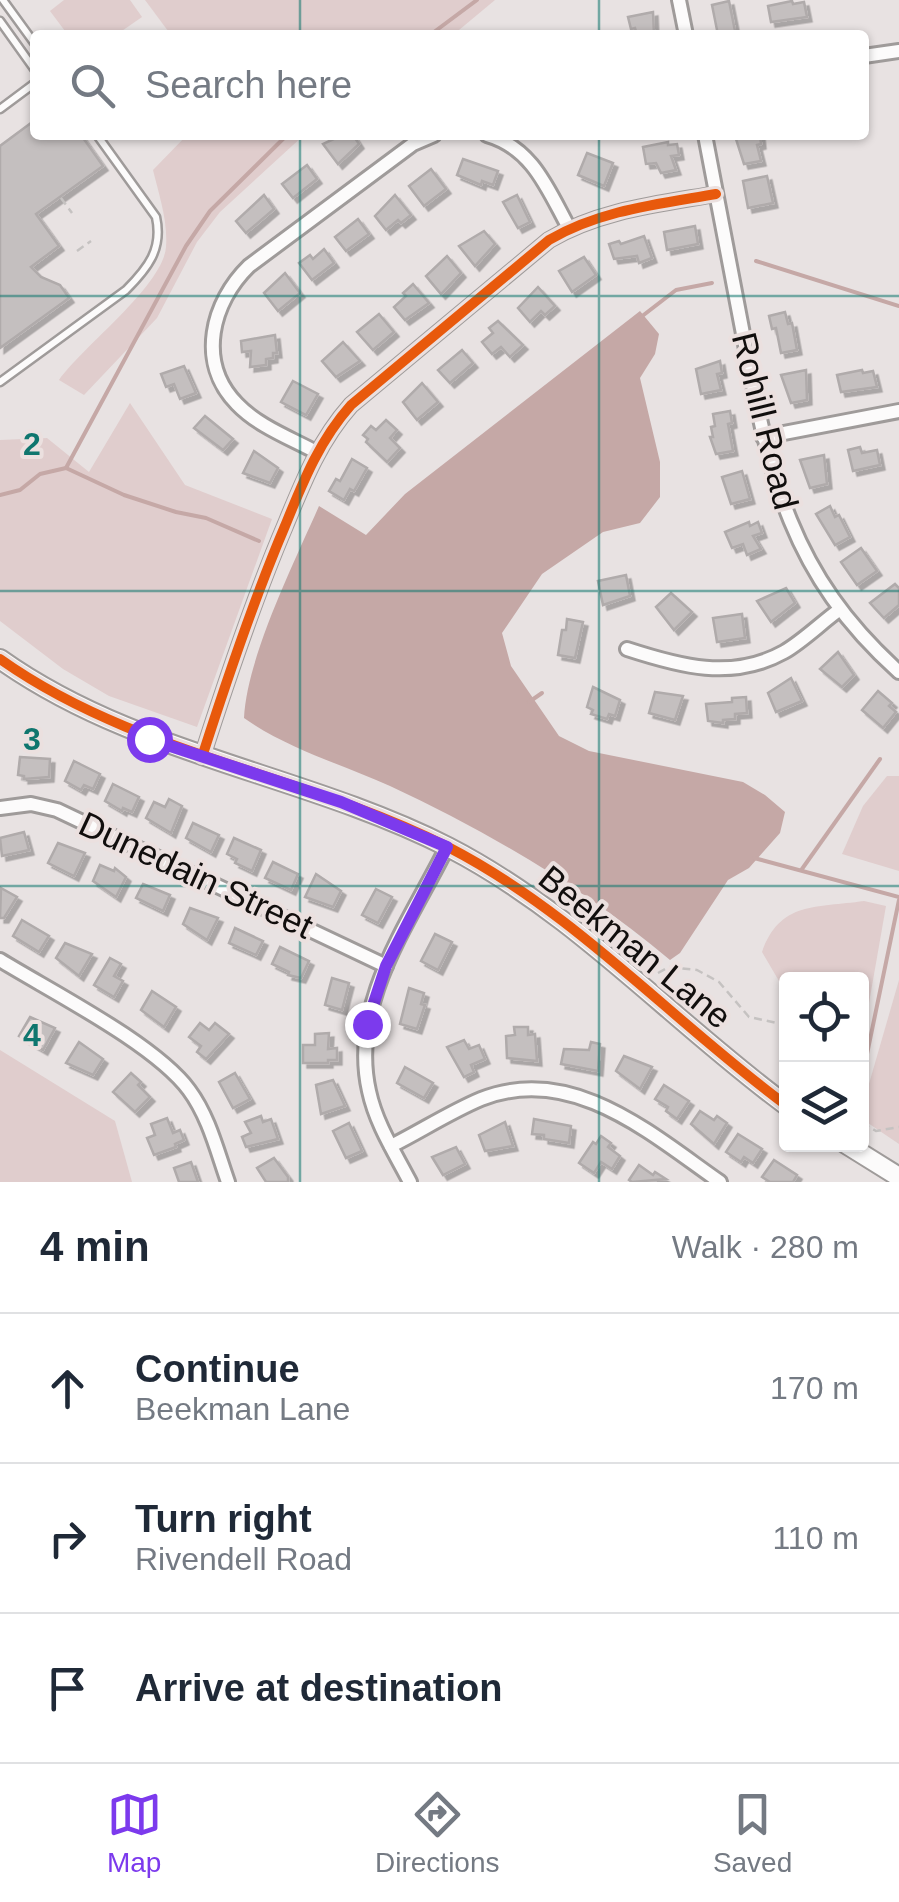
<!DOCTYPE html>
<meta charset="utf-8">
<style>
body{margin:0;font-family:Helvetica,sans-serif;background:#f6f6f7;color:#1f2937}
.controls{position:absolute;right:30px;bottom:30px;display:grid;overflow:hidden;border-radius:10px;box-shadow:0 2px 8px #0004}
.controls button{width:90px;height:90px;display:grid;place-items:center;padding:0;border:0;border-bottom:2px solid #e0e1e3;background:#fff;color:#1f2937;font:50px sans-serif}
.stop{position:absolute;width:30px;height:30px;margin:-22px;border:8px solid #7c3aed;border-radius:50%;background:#fff}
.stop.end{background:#7c3aed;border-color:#fff;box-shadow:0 2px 10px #0008}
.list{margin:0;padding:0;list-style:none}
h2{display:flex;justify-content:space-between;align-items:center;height:130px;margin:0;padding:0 40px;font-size:42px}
h2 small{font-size:32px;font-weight:400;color:#747a83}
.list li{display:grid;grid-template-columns:65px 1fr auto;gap:30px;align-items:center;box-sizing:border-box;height:150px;padding:0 40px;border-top:2px solid #e0e1e3}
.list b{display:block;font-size:38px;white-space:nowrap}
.list p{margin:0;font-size:32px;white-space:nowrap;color:#747a83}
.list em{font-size:32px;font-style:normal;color:#747a83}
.icon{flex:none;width:55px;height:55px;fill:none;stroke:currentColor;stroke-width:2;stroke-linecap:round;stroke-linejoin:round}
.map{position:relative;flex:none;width:899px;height:1182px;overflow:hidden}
.search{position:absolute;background:#fff;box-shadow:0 2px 8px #0004;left:30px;right:30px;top:30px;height:110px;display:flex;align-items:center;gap:25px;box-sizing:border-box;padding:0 35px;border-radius:10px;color:#747a83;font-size:38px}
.sheet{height:580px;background:#fff}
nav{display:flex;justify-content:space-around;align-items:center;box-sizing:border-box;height:140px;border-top:2px solid #e0e1e3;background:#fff;font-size:28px;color:#747a83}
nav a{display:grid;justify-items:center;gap:5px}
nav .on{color:#7c3aed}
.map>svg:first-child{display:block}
</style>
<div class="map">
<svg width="899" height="1182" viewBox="0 0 899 1182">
<defs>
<filter id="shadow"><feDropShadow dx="4.5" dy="4.5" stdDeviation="0" flood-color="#0004"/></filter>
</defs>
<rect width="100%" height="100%" fill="#e8e2e2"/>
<g fill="#e0cdcd">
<polygon points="64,0 130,0 142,17 116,35 68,35 50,11"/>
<polygon points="145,0 495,0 453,35 171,35"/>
<path d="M187,135h117l-84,77 -23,30 -40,76 -73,77 -25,-15c23,-33 104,-94 107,-133 2,-26 -7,-52 -13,-77z"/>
<polygon points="130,403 185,485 272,519 197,727 109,696 63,669 0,621 0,440 47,438 89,472"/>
<polygon points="887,776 899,776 899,871 842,854 863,806"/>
<path d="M864,901l22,5 -24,137v-64h-76v14l-24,-41c18,-51 54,-44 102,-51z"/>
<polygon points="899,980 899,1144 862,1119 862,1108"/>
<polygon points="0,1050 115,1121 132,1182 0,1182"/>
</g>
<path fill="#c5a8a6" d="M640,311l19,23 -4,20 -15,24 20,84v35l-20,26 -37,9 -61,42 -40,59 9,33 48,70 30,15 154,31 22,13 20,17 -5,21 -31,35 -21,12 -48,73 -10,7c-85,-71 -181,-128 -280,-174 -49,-22 -102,-37 -146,-68 3,-61 50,-155 75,-212l47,29 39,-41z"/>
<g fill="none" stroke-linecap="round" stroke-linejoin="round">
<g stroke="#c5a8a6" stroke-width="4">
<polyline points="430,35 477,0"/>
<polyline points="756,261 899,306"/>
<polyline points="641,317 676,290 712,283"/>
<polyline points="66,468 124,495 176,512 206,518 259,541"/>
<polyline points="0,495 20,490 40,474 66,468 186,246 210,211 287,135"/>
<polyline points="529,702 542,693"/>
<polyline points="754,858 899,897"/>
<polyline points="802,869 880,759"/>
<polyline points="862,1078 899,900"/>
</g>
</g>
<g fill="#c4bfbf" stroke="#b0abab" stroke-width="2.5" filter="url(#shadow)">
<polygon points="729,1 735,31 718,35 712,5"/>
<polygon points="792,1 793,4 804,2 807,17 771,22 768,6"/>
<polygon points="653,12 654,35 637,35 635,28 631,29 628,17"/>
<polygon points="35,120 35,135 81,135 103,166 36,214 59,246 31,267 41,277 60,285 69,298 0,348 0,146"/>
<polygon points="342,135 353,135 359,144 338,164 323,144"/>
<polygon points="760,135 761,144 757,145 761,161 744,164 735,136"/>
<polygon points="668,142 668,145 677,144 679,155 671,156 676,170 661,173 656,163 646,164 643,147"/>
<polygon points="587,153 613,163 604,186 578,175"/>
<polygon points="463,159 498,171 493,185 482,181 481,185 457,175"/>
<polygon points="307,165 317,179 293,198 282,184"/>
<polygon points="431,169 446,189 424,206 409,186"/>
<polygon points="767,176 773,203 748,208 743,181"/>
<polygon points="264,195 274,209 246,233 236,221"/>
<polygon points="395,195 411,215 401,223 398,220 386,230 375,216"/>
<polygon points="517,195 530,222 518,228 503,202"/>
<polygon points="358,219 369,234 346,251 335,237"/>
<polygon points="695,226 698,244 667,250 664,232"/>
<polygon points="484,231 495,244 475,266 459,246"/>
<polygon points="644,236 652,258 639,263 637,256 614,259 609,244 619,241 621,244"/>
<polygon points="324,249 334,263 312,280 299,263 310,255 313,259"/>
<polygon points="447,256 461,273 441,294 426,276"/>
<polygon points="584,257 596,275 572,292 559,271"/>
<polygon points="285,273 300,293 278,311 264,293"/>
<polygon points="413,284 429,303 405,320 394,307 406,296 403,293"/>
<polygon points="538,287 555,306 545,315 541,311 530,322 518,308"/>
<polygon points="785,312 788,324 792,323 797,350 781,353 776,328 772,329 769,316"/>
<polygon points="379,314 394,332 373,350 357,332"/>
<polygon points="498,321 523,345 510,357 501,347 492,354 482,342 493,333 489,328"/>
<polygon points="275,335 277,353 273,353 273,358 266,359 266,365 250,367 251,351 242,352 241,341"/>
<polygon points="343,342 360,361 336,377 322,361"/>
<polygon points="462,350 473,363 450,383 438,370"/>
<polygon points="720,361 722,373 717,374 721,390 701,394 696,369"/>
<polygon points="184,366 196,393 180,399 174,384 166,387 161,374"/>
<polygon points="806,370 807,400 791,403 781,375"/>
<polygon points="862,370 863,373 873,371 877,387 841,392 837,375"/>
<polygon points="293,381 318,394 306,415 281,402"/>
<polygon points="422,383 438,402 417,420 403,402"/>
<polygon points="730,411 732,423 728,424 733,451 716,454 710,437 713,437 711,427 715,426 713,414"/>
<polygon points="205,416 233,439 223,450 194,428"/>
<polygon points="386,420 397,430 390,438 400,448 387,462 366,442 368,439 363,435 371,426 376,430"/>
<polygon points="860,447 862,453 877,450 880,465 853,471 848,450"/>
<polygon points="254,451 278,468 270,483 243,473"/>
<polygon points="824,455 827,484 810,488 800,460"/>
<polygon points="352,459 367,468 354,491 350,489 344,500 329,491 336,479 340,481"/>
<polygon points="742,471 750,499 731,504 722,477"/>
<polygon points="830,506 835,517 839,515 850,537 835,545 816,514"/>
<polygon points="749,522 750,526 758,522 762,533 753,536 761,549 747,555 743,544 732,548 725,532"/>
<polygon points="861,548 877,571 857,585 841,562"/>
<polygon points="626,575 630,596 603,605 598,581"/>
<polygon points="895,584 899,588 899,605 884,618 870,603"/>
<polygon points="786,588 795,603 771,622 757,601"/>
<polygon points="671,593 692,612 674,630 656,607"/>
<polygon points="742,614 745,638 717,642 713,618"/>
<polygon points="567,619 583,622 575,658 558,655 562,630 566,630"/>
<polygon points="838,652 854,675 842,687 820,669"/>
<polygon points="791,678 802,701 776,712 768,693"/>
<polygon points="593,687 620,700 615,716 609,714 607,719 591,714 593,710 587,707"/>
<polygon points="878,691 892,703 889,706 896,712 883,728 862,710"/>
<polygon points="655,692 683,696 675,720 649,713"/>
<polygon points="746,697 747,713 735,714 735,719 723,720 723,723 708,721 706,704 732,702 732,698"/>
<polygon points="20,757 50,759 49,777 24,779 24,776 18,775"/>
<polygon points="74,761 100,774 93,789 84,785 81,790 65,781"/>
<polygon points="113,784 139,797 132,812 123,808 122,811 105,801"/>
<polygon points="169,799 182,806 171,833 146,818 154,802 165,807"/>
<polygon points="193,823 219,835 211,852 186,838"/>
<polygon points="24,832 29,850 2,856 0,838"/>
<polygon points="234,838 261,850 252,871 235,863 237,859 227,854"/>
<polygon points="58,843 85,853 74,876 48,863"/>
<polygon points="273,862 298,874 291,890 265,878"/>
<polygon points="100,865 114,871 115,868 126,877 116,897 93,881"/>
<polygon points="316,874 341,891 333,907 305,897"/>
<polygon points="143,884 170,895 163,911 136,898"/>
<polygon points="1,888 17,897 4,918 0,918"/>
<polygon points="376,889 392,897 378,923 362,915"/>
<polygon points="190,908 218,918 207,940 183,924"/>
<polygon points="22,920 49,936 39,952 13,936"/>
<polygon points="235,928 263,941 256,955 229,943"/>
<polygon points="435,934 452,942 438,970 421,961"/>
<polygon points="65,943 92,954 79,976 56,958"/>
<polygon points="280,947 309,961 301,978 288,975 289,972 272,964"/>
<polygon points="110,958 121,964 114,976 123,981 114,997 94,985"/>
<polygon points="332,978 349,983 342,1010 325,1005"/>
<polygon points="409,988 424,993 421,1004 425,1005 417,1029 400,1024"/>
<polygon points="152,991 176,1007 164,1027 141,1010"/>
<polygon points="30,1017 55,1028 43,1050 19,1036"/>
<polygon points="200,1023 209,1030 215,1023 229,1034 206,1059 197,1052 201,1046 189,1037"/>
<polygon points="514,1027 528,1027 528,1035 535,1034 537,1061 507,1058 506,1036 515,1035"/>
<polygon points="329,1033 328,1049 337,1048 337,1060 328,1060 328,1063 303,1063 303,1045 315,1045 315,1034"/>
<polygon points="464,1040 469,1049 479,1045 485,1059 471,1065 474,1072 464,1077 447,1047"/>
<polygon points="79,1042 103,1059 93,1075 66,1063"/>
<polygon points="591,1042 600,1044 598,1071 561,1064 564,1049 589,1050"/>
<polygon points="624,1056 652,1067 640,1089 616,1071"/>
<polygon points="405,1067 433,1083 424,1098 397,1083"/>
<polygon points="131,1073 141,1082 138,1085 150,1097 135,1112 113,1092"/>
<polygon points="235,1073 250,1099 233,1108 219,1082"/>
<polygon points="333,1080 345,1106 321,1114 316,1085"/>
<polygon points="664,1085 689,1101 677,1119 666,1111 668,1107 655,1099"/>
<polygon points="700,1111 714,1120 717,1116 727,1123 714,1144 691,1124"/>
<polygon points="261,1116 263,1122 271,1119 278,1139 246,1147 242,1137 251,1133 245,1122"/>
<polygon points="167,1118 173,1133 180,1130 184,1140 175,1144 176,1147 154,1155 147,1138 155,1135 151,1124"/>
<polygon points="534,1119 571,1126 569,1143 544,1139 544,1135 532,1134"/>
<polygon points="505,1122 513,1146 485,1151 479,1135"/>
<polygon points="349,1123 362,1151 346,1158 333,1131"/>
<polygon points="738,1134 762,1149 753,1163 744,1157 741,1162 726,1152"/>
<polygon points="601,1136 611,1143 608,1147 620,1156 612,1169 601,1162 594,1173 579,1163 593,1142 596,1144"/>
<polygon points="456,1147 465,1164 443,1175 432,1157"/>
<polygon points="274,1158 288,1177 288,1182 266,1182 257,1168"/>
<polygon points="774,1160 797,1175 793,1182 770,1182 762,1177"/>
<polygon points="191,1162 198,1182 179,1182 174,1168"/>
<polygon points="639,1165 653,1175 655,1172 666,1179 632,1182 629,1180"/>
</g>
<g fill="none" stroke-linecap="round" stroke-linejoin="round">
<g stroke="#9f9b9a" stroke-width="11">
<g id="lane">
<polyline points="3,0 35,44"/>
<polyline points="0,21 35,70"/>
<polyline points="0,109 35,83"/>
<path d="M0,382l126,-92c22,-22 37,-41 30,-73l-59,-82"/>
</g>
</g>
<g stroke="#9f9b9a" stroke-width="18">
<g id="street">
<polyline points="679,0 686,35"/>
<polyline points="864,56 899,51"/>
<path d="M487,135c46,13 61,55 82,93"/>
<path d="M705,135c13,68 26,136 39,204 26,138 46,235 155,333"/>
<polyline points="763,437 899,411"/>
<path d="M316,452c-26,-14 -58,-26 -79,-48 -41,-42 -25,-102 12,-138l164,-122 21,-9"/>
<path d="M627,649c52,17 105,32 157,3 19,-11 37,-29 55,-42"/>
<path d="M202,757c25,-78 51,-156 83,-231 18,-44 34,-85 66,-121l198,-165c51,-30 110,-36 167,-46"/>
<polyline points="0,808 31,804 57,810 386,966"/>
<path d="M0,960c52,32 155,84 189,130 20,27 28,61 39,92"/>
<path d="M391,1146c30,-15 59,-34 90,-47 91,-36 170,35 239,83"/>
<path d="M410,1182c-15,-29 -34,-58 -41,-91 -20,-88 41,-169 78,-244"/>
</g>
</g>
<g stroke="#9f9b9a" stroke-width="22">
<g id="secondary">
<path d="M0,659c135,96 302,114 448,188 128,66 223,173 338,258"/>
<polyline points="846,1144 899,1177"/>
</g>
</g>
<g stroke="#c5c2c1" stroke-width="2.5" stroke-dasharray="8 5" stroke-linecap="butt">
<polyline points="61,198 72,213"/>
<polyline points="77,251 91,241"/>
<polyline points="658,973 669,967 697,970 719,982 749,1017 786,1025"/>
<polyline points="862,1123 876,1131 899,1127"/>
</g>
<use href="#lane" stroke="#fcfbfb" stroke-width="6"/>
<use href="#street" stroke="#fcfbfb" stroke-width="12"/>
<use href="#secondary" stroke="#fcfbfb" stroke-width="18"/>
<g stroke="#ebe0df" stroke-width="16">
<g id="cycleway">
<path d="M0,659c135,96 302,114 448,188 128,66 223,173 338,258"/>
<path d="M202,757c25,-78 51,-156 83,-231 18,-44 34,-85 66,-121l198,-165c51,-30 110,-36 167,-46"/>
</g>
</g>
<use href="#cycleway" stroke="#e8590c" stroke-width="10"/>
</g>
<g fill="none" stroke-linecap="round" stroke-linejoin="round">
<polyline stroke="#7c3aed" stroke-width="12" points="149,739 341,802 447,847 386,966 367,1024"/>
</g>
<path fill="none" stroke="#0f766e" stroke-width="2.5" stroke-opacity="0.55" d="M300,0v35M599,0v35M300,135v1047M599,135v1047M0,296h899M0,591h899M0,886h899"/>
<g text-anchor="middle" stroke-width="8" stroke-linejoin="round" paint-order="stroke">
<g font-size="35" fill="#110e0d" stroke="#ebe0df">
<text transform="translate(765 421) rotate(76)" y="12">Rohill Road</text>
<text transform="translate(196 875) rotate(25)" y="12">Dunedain Street</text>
<text transform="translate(635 947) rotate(39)" y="12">Beekman Lane</text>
</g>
</g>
<g font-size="32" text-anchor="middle" font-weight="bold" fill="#0f766e" stroke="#ebe0df" stroke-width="8" stroke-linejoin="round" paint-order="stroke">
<text x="32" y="455">2</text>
<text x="32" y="750">3</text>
<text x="32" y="1046">4</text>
</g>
</svg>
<div class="controls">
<button><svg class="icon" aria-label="locate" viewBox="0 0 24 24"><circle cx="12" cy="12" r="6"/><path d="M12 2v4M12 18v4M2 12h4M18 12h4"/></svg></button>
<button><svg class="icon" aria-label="layers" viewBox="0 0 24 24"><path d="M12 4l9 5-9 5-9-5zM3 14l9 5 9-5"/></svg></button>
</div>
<div class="stop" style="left:149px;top:739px"></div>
<div class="stop end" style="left:367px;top:1024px"></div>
<div class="search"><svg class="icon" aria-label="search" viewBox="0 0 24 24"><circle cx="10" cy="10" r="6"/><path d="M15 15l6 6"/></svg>Search here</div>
</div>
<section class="sheet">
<h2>4 min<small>Walk · 280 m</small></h2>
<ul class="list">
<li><svg class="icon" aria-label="ahead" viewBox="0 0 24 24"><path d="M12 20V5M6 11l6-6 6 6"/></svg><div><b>Continue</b><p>Beekman Lane</p></div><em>170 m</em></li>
<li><svg class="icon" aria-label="right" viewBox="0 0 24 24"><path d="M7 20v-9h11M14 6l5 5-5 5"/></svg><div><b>Turn right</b><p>Rivendell Road</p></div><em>110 m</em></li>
<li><svg class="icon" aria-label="arrive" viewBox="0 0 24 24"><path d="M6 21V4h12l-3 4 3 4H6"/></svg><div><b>Arrive at destination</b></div></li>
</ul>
</section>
<nav>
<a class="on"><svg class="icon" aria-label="map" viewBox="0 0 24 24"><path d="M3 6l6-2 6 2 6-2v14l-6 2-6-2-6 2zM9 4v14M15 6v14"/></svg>Map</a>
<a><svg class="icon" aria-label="directions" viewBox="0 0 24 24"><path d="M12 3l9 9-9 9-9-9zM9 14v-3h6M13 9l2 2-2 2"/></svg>Directions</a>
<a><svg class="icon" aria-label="saved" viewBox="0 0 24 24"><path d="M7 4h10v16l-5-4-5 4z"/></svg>Saved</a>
</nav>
